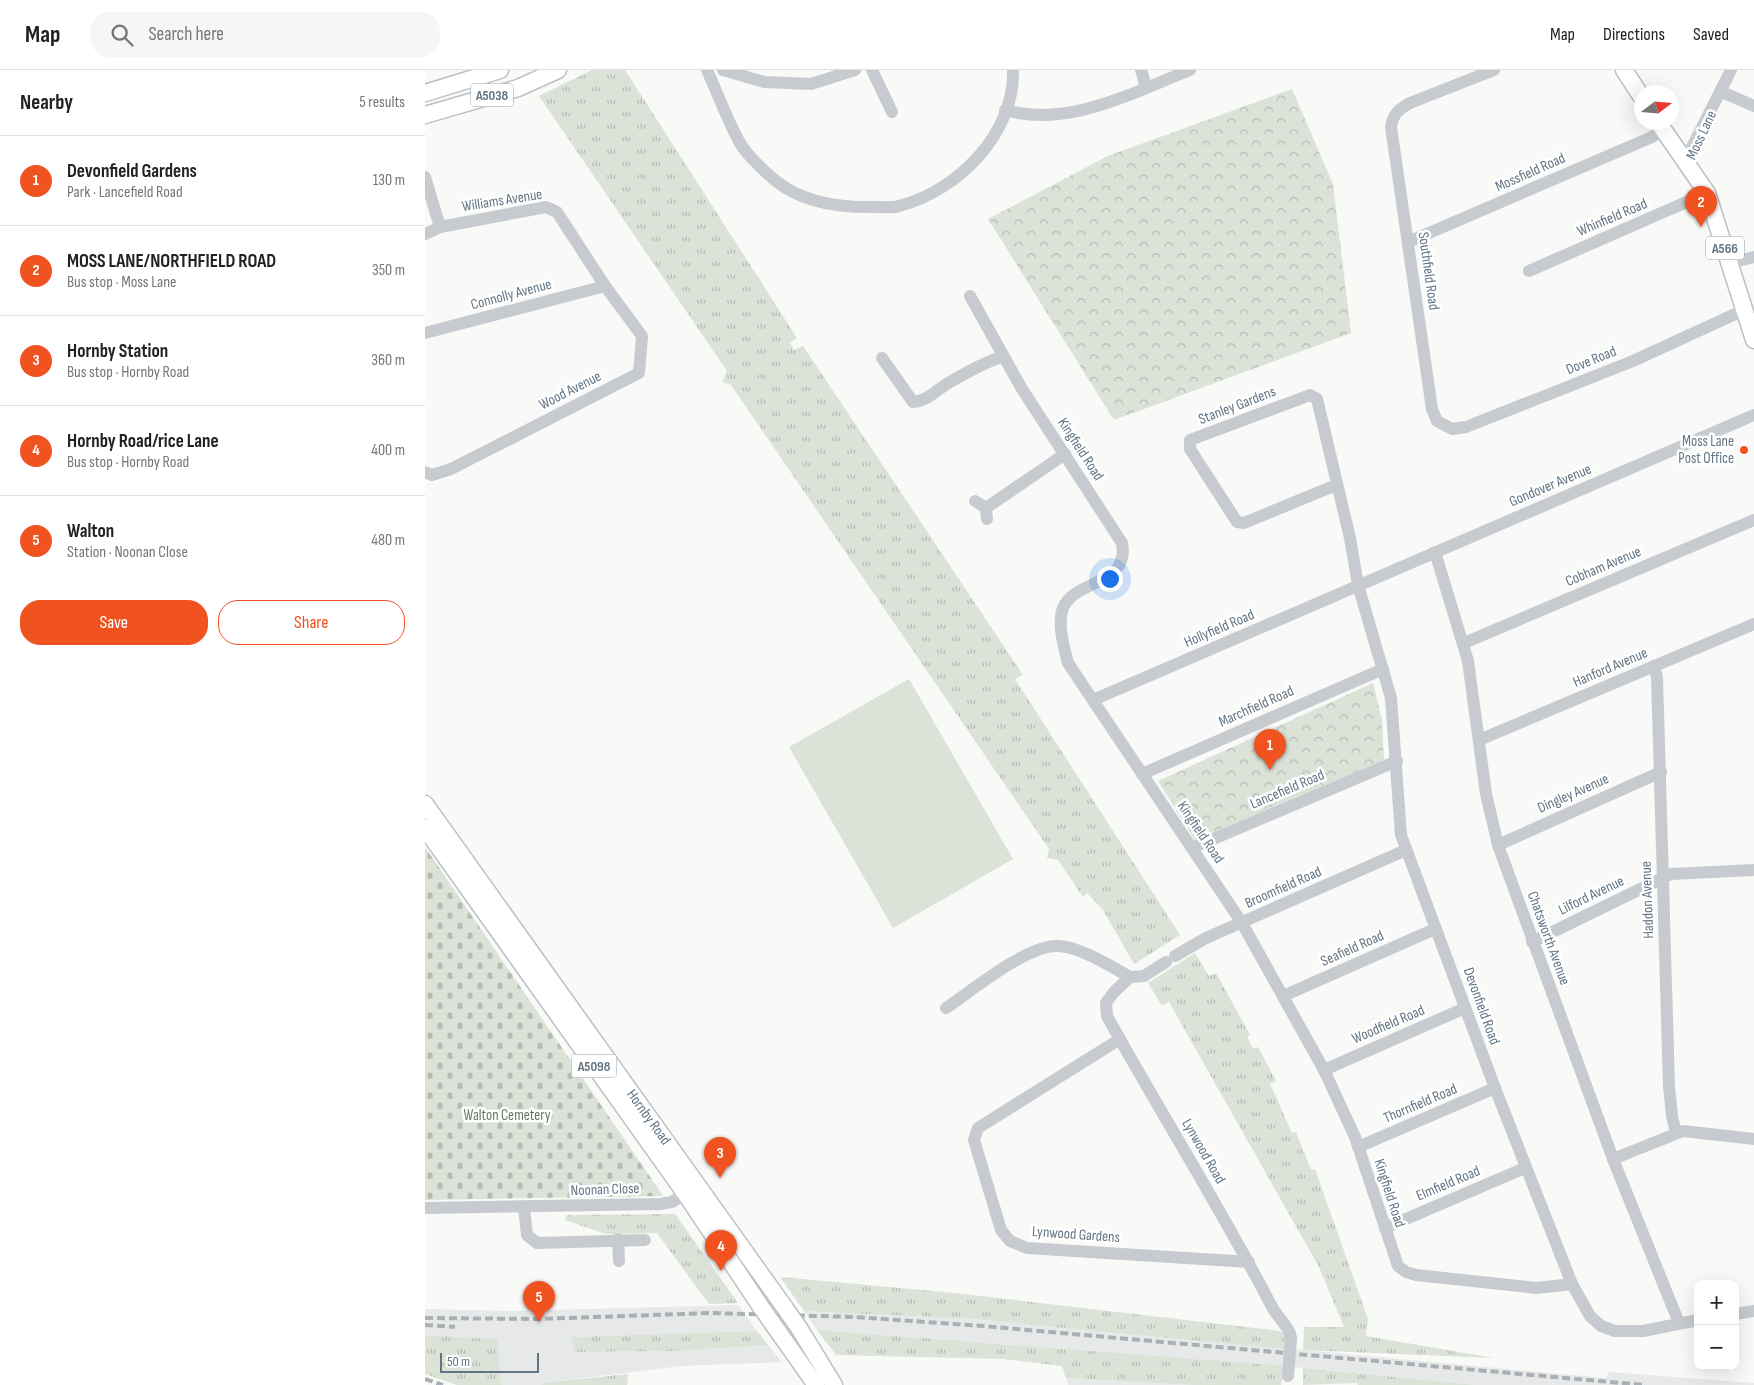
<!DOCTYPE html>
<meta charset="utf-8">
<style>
body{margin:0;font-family:"Sofia Sans Condensed",sans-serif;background:#f6f6f6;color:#222}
.controls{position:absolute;right:15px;bottom:15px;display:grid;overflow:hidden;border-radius:10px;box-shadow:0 5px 20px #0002}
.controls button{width:45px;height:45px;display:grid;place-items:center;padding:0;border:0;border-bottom:1px solid #e0e0e0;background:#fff;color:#222;font:25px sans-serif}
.compass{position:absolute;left:1209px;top:15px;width:45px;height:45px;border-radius:50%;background:#fff;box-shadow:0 5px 20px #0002;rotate:74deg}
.scale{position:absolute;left:15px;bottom:12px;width:99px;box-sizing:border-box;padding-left:5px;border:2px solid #627584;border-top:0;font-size:14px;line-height:18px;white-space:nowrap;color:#627584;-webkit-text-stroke:4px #fff;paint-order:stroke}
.you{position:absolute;left:684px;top:508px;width:18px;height:18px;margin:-12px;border:4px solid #fff;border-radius:50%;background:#1a73e8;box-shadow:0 0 0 8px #1a73e833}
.badge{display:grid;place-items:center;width:32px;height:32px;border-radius:50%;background:#f05220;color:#fff;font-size:16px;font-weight:700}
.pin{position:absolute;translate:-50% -41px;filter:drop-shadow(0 1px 2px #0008)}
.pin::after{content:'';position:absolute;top:26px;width:18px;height:15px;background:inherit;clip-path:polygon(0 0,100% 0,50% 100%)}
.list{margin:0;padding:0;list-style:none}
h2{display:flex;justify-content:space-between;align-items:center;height:65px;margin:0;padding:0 20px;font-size:21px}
h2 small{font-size:16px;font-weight:400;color:#767676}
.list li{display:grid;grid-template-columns:32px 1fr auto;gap:15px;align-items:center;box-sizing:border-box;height:90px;padding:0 20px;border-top:1px solid #e0e0e0}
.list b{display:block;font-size:19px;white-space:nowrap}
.list p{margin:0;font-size:16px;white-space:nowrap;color:#767676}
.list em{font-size:16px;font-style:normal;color:#767676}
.actions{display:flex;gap:10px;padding:15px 20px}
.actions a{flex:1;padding:11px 0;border:1px solid #f05220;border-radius:20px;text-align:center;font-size:18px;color:#f05220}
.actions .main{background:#f05220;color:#fff}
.icon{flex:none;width:28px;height:28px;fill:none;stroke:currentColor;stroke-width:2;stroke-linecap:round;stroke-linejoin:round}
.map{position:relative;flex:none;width:1329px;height:1315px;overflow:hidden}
header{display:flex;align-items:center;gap:30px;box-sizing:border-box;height:70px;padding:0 25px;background:#fff;border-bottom:1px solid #e0e0e0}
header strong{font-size:24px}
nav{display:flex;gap:28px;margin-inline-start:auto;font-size:18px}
.search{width:350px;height:45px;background:#f6f6f6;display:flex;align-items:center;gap:12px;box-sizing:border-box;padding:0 18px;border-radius:20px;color:#767676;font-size:19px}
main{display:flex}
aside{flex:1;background:#fff}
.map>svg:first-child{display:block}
</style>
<header>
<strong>Map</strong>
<div class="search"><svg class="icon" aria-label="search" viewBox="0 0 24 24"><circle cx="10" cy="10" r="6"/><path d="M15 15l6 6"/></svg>Search here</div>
<nav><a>Map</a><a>Directions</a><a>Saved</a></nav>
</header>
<main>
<aside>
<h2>Nearby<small>5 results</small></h2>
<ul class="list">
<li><span class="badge">1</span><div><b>Devonfield Gardens</b><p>Park · Lancefield Road</p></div><em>130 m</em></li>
<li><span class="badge">2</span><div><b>MOSS LANE/NORTHFIELD ROAD</b><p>Bus stop · Moss Lane</p></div><em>350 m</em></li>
<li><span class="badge">3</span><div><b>Hornby Station</b><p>Bus stop · Hornby Road</p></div><em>360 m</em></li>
<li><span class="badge">4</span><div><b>Hornby Road/rice Lane</b><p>Bus stop · Hornby Road</p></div><em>400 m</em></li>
<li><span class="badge">5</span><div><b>Walton</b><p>Station · Noonan Close</p></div><em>480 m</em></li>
</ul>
<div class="actions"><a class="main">Save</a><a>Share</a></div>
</aside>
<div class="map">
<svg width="1329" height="1315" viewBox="0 0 1329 1315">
<defs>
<pattern id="grass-tufts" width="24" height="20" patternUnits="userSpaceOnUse" patternTransform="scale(1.25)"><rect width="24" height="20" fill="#dbe2d7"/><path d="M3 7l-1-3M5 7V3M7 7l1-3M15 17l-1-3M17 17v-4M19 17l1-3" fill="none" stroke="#b5bcb4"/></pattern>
<pattern id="forest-crowns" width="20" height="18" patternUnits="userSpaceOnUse" patternTransform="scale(1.25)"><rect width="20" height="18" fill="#dbe2d7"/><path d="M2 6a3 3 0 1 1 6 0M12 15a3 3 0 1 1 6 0" fill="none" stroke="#b5bcb4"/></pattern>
<pattern id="cemetery-stones" width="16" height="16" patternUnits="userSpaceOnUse" patternTransform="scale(1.25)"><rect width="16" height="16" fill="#dbe2d7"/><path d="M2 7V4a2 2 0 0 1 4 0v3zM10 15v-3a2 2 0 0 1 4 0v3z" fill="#b5bcb4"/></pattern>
</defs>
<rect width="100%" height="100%" fill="#f9f9f7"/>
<g fill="#e7e8e8">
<polygon points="313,1235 332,1261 146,1267 149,1282 251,1281 343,1275 357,1292 256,1296 118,1313 117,1315 76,1315 73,1269 0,1265 0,1239 89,1241"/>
<polygon points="379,1241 548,1249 1180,1308 1185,1302 1329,1313 1329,1315 1052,1315 869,1297 392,1260"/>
<polygon points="641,1308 768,1315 643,1315"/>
</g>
<g fill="url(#grass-tufts)">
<polygon points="167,0 200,0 372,268 365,273 369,280 378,276 598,605 590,609 755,865 709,894 678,840 662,823 658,827 633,790 622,788 624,779 306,315 297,312 302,301 114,26"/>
<polygon points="770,883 784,906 791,903 825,965 822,967 828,979 833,977 851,1011 845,1014 867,1063 871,1062 886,1100 890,1099 943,1249 941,1266 1069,1288 878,1280 879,1257 919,1257 894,1197 744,932 737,936 723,913"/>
<polygon points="250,1144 313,1233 284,1234 232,1163 181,1164 140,1150 142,1145"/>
<polygon points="355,1207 530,1223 855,1261 861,1266 860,1279 548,1249 379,1241"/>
<polygon points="392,1260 860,1296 856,1315 768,1315 641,1308 637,1296 579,1289 411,1285"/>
<polygon points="332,1261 343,1275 251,1281 149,1282 146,1267"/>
<polygon points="0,1265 73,1269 76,1315 32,1315 0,1304"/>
<polygon points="878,1298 1052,1315 933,1315 932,1313 878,1315"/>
<polygon points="203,1304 202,1315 117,1315 117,1313"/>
</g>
<g fill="url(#forest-crowns)">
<polygon points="867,19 908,114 926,263 689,350 563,149 683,86"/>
<polygon points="948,613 957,650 959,690 770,770 733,711"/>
</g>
<polygon fill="url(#cemetery-stones)" points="0,777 238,1126 0,1130"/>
<polygon fill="#dbe2d7" points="484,609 588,789 468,858 364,677"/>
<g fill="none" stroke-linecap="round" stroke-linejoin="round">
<g stroke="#bcc0c4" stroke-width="19">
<g id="major">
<polyline points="1199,0 1216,26"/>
<polyline points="0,23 75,0"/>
<polyline points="0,45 93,18 133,0"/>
<polyline points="1233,52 1282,123 1329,270"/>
<polyline points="0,734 360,1238"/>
<polyline points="0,758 260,1123 336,1237"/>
<polyline points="350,1257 391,1315"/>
<polyline points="374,1258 409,1315"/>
</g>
</g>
<g stroke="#c7cbcf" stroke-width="12">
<path d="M282,0c11,24 20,50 33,73 6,11 26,30 36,38 28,23 66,27 101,26 7,0 16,1 22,-1 59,-15 116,-73 114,-136"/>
<polyline points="298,0 339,12 386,14 430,0"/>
<polyline points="447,0 467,42"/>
<polyline points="716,0 721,17"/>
<path d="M1069,0l-84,33c-11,6 -17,11 -19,24l41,282 5,12 15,8 14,-2 167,-66 111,-51"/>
<polyline points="1297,22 1329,36"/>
<path d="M580,40c64,18 126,-17 185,-40"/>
<polyline points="1260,91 1306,0"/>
<polyline points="0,107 15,157"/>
<polyline points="0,164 15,157 121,137 132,142 180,216 217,266 214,303 26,399 7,405 0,402"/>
<polyline points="983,172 1227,67 1238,60"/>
<polyline points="1305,193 1329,187"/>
<polyline points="1104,201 1282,123"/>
<path d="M545,226l52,93 100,154c8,43 -47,36 -59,65 -6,16 1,39 5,55l174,260 82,147 31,67 43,129 8,6 10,3 121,13 35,-4"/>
<polyline points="0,263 180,216"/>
<path d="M457,288l31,44c15,-1 23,-12 37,-20 17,-10 34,-19 53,-26"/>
<polyline points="911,415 819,453 812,452 765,379 765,370 885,325 892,329 925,468 933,515 966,628 976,765 1070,1018 1147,1214 1165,1246 1176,1256 1190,1261 1218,1261 1273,1250"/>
<polyline points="550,431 561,438 562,449"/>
<polyline points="561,438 640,384"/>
<polyline points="1010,482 1043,591 1061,724 1073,775 1188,1089 1254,1253"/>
<polyline points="1039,573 1329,450"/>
<polyline points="1229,596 1232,607 1244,1017 1247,1046 1251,1063"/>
<polyline points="668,630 1329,345"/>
<polyline points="1054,670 1329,554"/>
<polyline points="717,704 958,599"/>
<polyline points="1073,775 1236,702"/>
<polyline points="767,778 972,691"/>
<polyline points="1107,872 1246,804 1329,800"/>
<polyline points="750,886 781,868 981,780"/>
<path d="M741,892l-22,14 -14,1 -16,15 -8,11 1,13c54,98 114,192 165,291 5,10 19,21 19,32"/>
<polyline points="858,926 1010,859"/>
<path d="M521,938c27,-18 78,-61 110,-62 21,-1 56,21 74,31"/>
<polyline points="695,969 553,1058 549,1070 576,1160 585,1171 602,1178 824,1192"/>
<polyline points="899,1000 1040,938"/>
<polyline points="933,1077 1070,1018"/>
<polyline points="1188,1089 1258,1061 1329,1069"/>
<polyline points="0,1138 235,1134 247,1132 266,1119"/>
<polyline points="99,1138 102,1165 112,1173 220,1170"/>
<polyline points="960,1158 1100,1098"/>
<polyline points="193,1169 194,1191"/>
<polyline points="1310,1244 1329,1241"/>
</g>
<use href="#major" stroke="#fff" stroke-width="16"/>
<g stroke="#a9afb5" stroke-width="4" stroke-dasharray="8 4" stroke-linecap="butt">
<polyline points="0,1248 114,1249 286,1243 430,1247 558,1256 1219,1315"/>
<polyline points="0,1255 30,1257"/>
<polyline points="0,1309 18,1315"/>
</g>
<g stroke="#bcc0c4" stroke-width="19" stroke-linecap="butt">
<g id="major-bridge">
<polyline points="336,1237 350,1257"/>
<polyline points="360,1238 374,1258"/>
</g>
</g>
<polyline stroke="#c7cbcf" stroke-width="12" points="863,1306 866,1269"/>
<use href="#major-bridge" stroke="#fff" stroke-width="16"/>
</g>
<circle fill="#f05220" stroke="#fff" stroke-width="2" cx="1319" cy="380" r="5"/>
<g text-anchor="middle" stroke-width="5" stroke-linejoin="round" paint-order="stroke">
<g fill="#fff" stroke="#919ea9" stroke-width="1">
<rect x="46" y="13.5" width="42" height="23" rx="4"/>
<rect x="1281" y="166.5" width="38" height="23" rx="4"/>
<rect x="146.5" y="984.5" width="45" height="23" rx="4"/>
</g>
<g font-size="14" font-weight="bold" fill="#627584">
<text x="67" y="30">A5038</text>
<text x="1300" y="183">A566</text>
<text x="169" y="1001">A5098</text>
</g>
<g font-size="15" fill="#627584" stroke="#fff">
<text transform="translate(1276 65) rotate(-65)" y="5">Moss Lane</text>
<text transform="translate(1105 102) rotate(-24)" y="5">Mossfield Road</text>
<text transform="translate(77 130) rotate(-9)" y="5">Williams Avenue</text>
<text transform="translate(1187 147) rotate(-23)" y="5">Whinfield Road</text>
<text transform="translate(1004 201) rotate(82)" y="5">Southfield Road</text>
<text transform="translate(86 224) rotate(-15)" y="5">Connolly Avenue</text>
<text transform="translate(1166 290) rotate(-22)" y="5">Dove Road</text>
<text transform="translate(145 320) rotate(-27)" y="5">Wood Avenue</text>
<text transform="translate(812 335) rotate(-21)" y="5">Stanley Gardens</text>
<text transform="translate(656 379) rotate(57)" y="5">Kingfield Road</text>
<text transform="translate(1125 415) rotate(-23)" y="5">Gondover Avenue</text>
<text transform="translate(1178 496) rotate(-23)" y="5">Cobham Avenue</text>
<text transform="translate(794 558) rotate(-23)" y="5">Hollyfield Road</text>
<text transform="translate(1185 597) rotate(-23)" y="5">Hanford Avenue</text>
<text transform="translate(831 636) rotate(-24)" y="5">Marchfield Road</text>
<text transform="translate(862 719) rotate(-23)" y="5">Lancefield Road</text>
<text transform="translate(1148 723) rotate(-24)" y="5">Dingley Avenue</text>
<text transform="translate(776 762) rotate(56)" y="5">Kingfield Road</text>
<text transform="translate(858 817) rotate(-24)" y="5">Broomfield Road</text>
<text transform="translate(1166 825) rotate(-26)" y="5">Lilford Avenue</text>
<text transform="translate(1222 830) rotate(-92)" y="5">Haddon Avenue</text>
<text transform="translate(1124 868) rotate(70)" y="5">Chatsworth Avenue</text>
<text transform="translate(927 878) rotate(-24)" y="5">Seafield Road</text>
<text transform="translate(1057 936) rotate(70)" y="5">Devonfield Road</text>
<text transform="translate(963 954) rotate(-23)" y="5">Woodfield Road</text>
<text transform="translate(995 1033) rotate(-23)" y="5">Thornfield Road</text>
<text transform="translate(224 1047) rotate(54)" y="5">Hornby Road</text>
<text transform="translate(779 1081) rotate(60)" y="5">Lynwood Road</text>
<text transform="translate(1023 1113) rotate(-23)" y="5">Elmfield Road</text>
<text transform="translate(180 1119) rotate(-2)" y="5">Noonan Close</text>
<text transform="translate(965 1123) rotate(72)" y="5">Kingfield Road</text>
<text transform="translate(651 1164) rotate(4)" y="5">Lynwood Gardens</text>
</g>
<g font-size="15" fill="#627584" stroke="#fff" text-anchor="end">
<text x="1309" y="376">Moss Lane<tspan x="1309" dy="17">Post Office</tspan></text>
</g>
<g font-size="15" fill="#667a61" stroke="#fff">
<text x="82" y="1050">Walton Cemetery</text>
</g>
</g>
</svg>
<div class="controls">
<button>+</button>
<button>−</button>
</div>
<svg class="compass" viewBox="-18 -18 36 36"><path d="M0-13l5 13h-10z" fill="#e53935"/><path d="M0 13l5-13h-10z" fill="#767676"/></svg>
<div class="scale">50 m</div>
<div class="you"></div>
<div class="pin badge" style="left:845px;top:700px">1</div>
<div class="pin badge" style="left:1276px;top:157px">2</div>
<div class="pin badge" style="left:295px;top:1108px">3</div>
<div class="pin badge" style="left:296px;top:1201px">4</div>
<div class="pin badge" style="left:114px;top:1252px">5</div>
</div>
</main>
